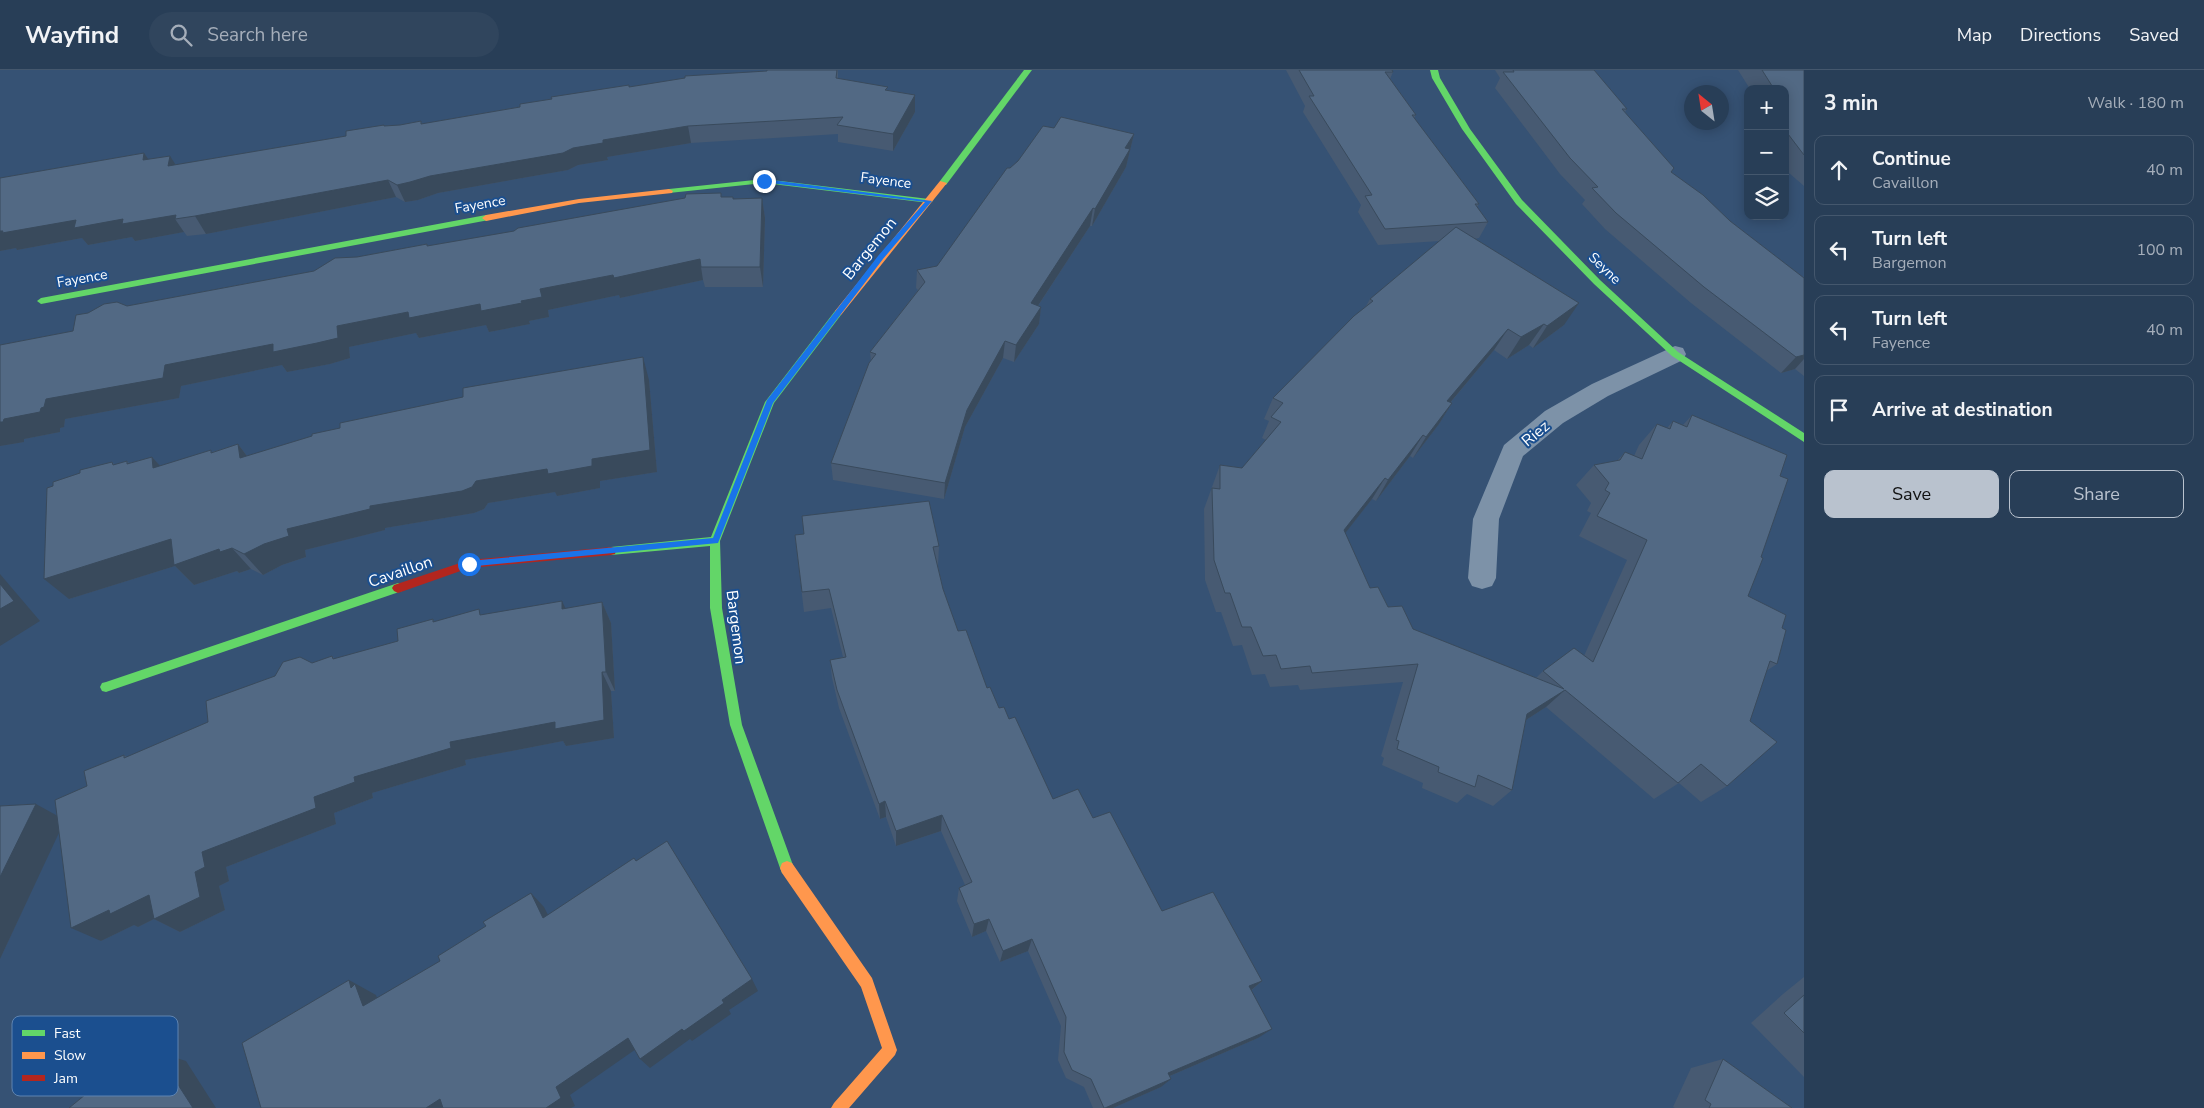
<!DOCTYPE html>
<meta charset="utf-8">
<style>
body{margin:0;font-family:"Nunito Sans",sans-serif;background:#30455d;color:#f1f3f6}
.controls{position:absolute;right:15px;top:15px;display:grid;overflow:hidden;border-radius:10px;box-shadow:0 2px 12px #0003}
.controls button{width:45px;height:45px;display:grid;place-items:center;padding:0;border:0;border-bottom:1px solid #44576d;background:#283e57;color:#f1f3f6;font:25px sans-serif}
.compass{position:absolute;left:1684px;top:15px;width:45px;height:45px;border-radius:50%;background:#283e57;box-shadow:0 2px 12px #0003;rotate:330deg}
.stop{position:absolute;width:15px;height:15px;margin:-11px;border:4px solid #1a73e8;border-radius:50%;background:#fff}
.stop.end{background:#1a73e8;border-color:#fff;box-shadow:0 1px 5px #0008}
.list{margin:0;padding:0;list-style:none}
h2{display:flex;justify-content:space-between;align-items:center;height:65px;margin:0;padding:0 20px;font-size:21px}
h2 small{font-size:16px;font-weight:400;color:#a5aeba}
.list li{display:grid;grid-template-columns:32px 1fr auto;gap:15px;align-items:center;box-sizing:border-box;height:70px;margin:0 10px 10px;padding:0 10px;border:1px solid #44576d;border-radius:10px}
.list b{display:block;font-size:19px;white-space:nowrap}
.list p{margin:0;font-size:16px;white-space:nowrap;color:#a5aeba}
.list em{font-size:16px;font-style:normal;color:#a5aeba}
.actions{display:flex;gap:10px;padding:15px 20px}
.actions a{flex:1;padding:11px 0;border:1px solid #b9c2ce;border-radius:10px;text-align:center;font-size:18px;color:#b9c2ce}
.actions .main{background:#b9c2ce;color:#111}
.icon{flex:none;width:28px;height:28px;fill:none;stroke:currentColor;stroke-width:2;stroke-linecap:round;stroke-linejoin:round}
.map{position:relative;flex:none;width:1804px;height:1038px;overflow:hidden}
header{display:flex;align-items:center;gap:30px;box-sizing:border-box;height:70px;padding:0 25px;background:#283e57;border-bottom:1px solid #44576d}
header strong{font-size:24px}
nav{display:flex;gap:28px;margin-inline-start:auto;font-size:18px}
.search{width:350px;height:45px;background:#30455d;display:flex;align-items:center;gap:12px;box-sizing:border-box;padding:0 18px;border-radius:28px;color:#a5aeba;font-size:19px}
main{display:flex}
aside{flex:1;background:#283e57}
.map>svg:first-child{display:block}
</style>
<header>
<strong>Wayfind</strong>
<div class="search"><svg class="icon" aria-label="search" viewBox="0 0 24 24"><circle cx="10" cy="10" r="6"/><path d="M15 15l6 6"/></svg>Search here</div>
<nav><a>Map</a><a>Directions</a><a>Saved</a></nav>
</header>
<main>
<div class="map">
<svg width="1804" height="1038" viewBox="0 0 1804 1038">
<rect width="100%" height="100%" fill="#365274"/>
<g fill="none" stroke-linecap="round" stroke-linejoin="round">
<polygon fill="#7d92a8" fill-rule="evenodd" points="1675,276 1683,278 1686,284 1683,290 1608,326 1563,353 1523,386 1499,449 1496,508 1492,516 1482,519 1472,516 1468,508 1473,449 1504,375 1545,341 1592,314"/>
<g fill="#63d668" fill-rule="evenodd">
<polygon points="1024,0 1032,0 946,115 940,115 940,111"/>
<polygon points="1430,0 1438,0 1440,8 1470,59 1522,130 1600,210 1678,282 1804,363 1804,372 1672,286 1594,214 1516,134 1462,59 1432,8"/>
<polygon points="764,109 929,129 933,131 929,133 764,113 669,123 665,121 669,119"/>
<polygon points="486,145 489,146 489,150 41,234 37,231 41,228"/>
<polygon points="838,240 841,241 841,245 774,333 720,471 722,538 742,655 794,798 792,803 787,805 782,803 780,798 730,655 710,538 710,476 611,485 607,484 606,481 607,478 611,477 711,467 765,332 835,241"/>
<polygon points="398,513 402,515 404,518 402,521 106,622 102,621 100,617 102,613 106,612"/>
</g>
<g fill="#ff974d" fill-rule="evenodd">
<polygon points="940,111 947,113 841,245 835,245 835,241"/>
<polygon points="669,119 673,121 672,123 579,133 486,151 482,148 486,145 579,129"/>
<polygon points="787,791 792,793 872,908 897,980 895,985 849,1038 831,1038 834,1033 882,978 861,917 782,803 780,798 782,793"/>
</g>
<polygon fill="#b3261e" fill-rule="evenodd" points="611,477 615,478 616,481 615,484 611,485 469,498 398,523 394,521 392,518 394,515 469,490"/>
</g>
<g fill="#475a72">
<polygon points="767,0 838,0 838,9 888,20 915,25 915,42 893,81 838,72 838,64 691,73 607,87 608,90 578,95 568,100 438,123 418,130 405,132 396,127 206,164 187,166 184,162 135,171 132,167 88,175 82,168 17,180 16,178 0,181 0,108 144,83 148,89 175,95 346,66 384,55 385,56 400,55 421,51 422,54 629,17 767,1"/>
<polygon points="1286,0 1392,0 1393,2 1390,9 1416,45 1414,48 1479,134 1477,137 1488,152 1479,168 1474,169 1564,255 1533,278 1529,275 1507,289 1494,280 1451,332 1452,333 1439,354 1413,388 1410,386 1376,431 1372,429 1345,463 1370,518 1388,537 1413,559 1536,608 1543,601 1584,586 1627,490 1579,466 1591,443 1587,441 1591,433 1576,415 1594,395 1617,391 1625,382 1634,386 1639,375 1657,354 1667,358 1673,351 1683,355 1692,345 1780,406 1748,526 1782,558 1777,594 1766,601 1727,716 1701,732 1679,713 1654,729 1546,637 1526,650 1512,720 1493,736 1467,724 1457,733 1422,718 1423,713 1382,695 1384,688 1381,686 1403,612 1300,620 1298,615 1270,617 1265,604 1252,605 1242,575 1233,576 1221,542 1216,542 1205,510 1204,439 1220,395 1242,398 1266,370 1262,368 1269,351 1264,349 1273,328 1366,236 1370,229 1440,171 1378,175 1358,142 1361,135 1303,42 1305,36"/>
<polygon points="1495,0 1594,0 1627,39 1625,42 1671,102 1730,151 1804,208 1804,306 1795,299 1781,303 1691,233 1605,159 1582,134 1585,130 1560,104 1495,18 1500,8"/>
<polygon points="1738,0 1804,0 1804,116 1789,103 1785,98 1785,19 1750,19"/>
<polygon points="1054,58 1134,64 1126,97 1092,156 1090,156 1038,236 1041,237 1039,254 1014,292 1003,288 965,357 944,429 833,410 831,393 871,291 870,282 918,220 916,218 917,200 937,196 1010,98"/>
<polygon points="722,127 733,129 762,128 765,148 763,217 705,217 703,210 620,228 619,225 548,240 549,247 529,251 530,254 489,262 486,255 419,268 416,263 349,277 350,288 330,294 287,302 282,295 181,316 179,328 65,349 64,357 60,358 60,362 24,369 24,372 0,376 0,275 73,261 127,236 314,201 357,187 427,174 428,176"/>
<polygon points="649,310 657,402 600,411 600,418 557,426 555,422 488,433 484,439 474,443 385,458 385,460 305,480 306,487 282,495 263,505 251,499 239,503 237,501 194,515 175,496 69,529 53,416 112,392 115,395 127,391 129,393 152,387 160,396 212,382 238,374 247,386"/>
<polygon points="795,465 939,476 938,496 943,519 958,561 987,618 999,638 1009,649 1053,729 1093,748 1162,841 1262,911 1251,921 1258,968 1170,1006 1161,1017 1113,1038 1093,1038 1084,1017 1066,1008 1058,990 1061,956 1028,881 1000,892 986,861 972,867 957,831 959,818 965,815 941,761 896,776 886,747 880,749 839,638 832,608 830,590 843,587 831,538 804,542"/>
<polygon points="602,532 611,553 615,621 611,621 614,668 566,676 563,671 465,690 466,695 372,723 373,728 334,743 336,754 226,797 229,811 219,816 225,840 180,862 154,849 138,857 134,855 101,871 59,761 0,889 57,746 87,716 124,685 127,687 208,652 312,593 332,586 335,589 398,571 433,549 434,552 483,545 565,539"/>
<polygon points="1804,907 1804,1007 1751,953 1783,924"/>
<polygon points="1723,989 1792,1038 1675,1038 1673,1037 1691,998"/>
</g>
<g fill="#394a5c">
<polygon points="915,25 915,42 893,81 893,64"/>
<polygon points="688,56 691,73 607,87 608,90 578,95 568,100 438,123 418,130 405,132 397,115 430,106 573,78 603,70"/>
<polygon points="1134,64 1126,97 1092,156 1095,139 1125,78"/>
<polygon points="144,83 156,100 143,90"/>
<polygon points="170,86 181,103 168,96"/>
<polygon points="388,110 396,127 206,164 195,146"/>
<polygon points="762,128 765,148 763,217 760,197"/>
<polygon points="1093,138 1090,156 1028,251 1031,233"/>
<polygon points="176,145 175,149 184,162 135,171 132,167 88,175 82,168 17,180 16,178 0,181 0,161 76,150 123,149"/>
<polygon points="700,189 701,197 703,210 620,228 619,225 548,240 549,247 529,251 530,254 489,262 486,255 419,268 416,263 349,277 350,288 330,294 287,302 282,295 181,316 179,328 65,349 64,357 60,358 60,362 24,369 24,372 0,376 0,352 4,349 41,338 46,329 165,295 337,256 408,242 480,234 521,231 540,219 613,205"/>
<polygon points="1579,233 1564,255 1533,278 1547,256"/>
<polygon points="1041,237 1039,254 1014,292 1016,275"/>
<polygon points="1544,254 1529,275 1507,289 1521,267"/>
<polygon points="1508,259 1494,280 1434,352 1447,331"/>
<polygon points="1005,271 1003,288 965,357 944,429 945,413 967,340"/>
<polygon points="1804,285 1804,289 1795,299 1781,303 1796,287"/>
<polygon points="643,287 649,310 657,402 600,411 600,418 557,426 555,422 488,433 484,439 474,443 385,458 385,460 305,480 306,487 282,495 263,505 244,484 287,459 370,436 476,411 592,389"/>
<polygon points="1452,333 1439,354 1413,388 1426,367"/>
<polygon points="1423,365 1410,386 1376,431 1388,410"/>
<polygon points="238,374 255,397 240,388"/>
<polygon points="152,387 172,409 153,398"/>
<polygon points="1385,408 1372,429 1332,480 1344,460"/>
<polygon points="171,469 219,479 232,478 251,499 239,503 237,501 194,515 175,496 69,529 44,509"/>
<polygon points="0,504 40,551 0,576"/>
<polygon points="562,531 572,552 562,539"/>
<polygon points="602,532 611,553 615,621 606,602"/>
<polygon points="602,602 611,621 614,668 566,676 563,671 465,690 466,695 372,723 373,728 334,743 336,754 226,797 229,811 219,816 225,840 180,862 154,849 138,857 134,855 101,871 71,858 109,840 195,802 202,782 314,727 354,707 450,672"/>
<polygon points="1565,620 1546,637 1509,661 1527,644"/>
<polygon points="885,731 886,747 880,749 879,734"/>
<polygon points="36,734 65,750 0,889 0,807"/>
<polygon points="942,745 941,761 896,776 896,761"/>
<polygon points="531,823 544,837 556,861 543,848"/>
<polygon points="989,849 986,861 972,867 974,854"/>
<polygon points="1032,869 1028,881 1000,892 1003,881"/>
<polygon points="752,909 758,921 729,940 731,944 692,971 690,969 650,998 640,989"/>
<polygon points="349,910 376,925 383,947 363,936 351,918"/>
<polygon points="1262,911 1249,922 1249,916"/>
<polygon points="1272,959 1258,968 1158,1011 1168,1003"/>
<polygon points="628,968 639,977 570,1025 575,1036 571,1038 546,1038 556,1017"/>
<polygon points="157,982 186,991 216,1038 193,1038"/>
<polygon points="113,1002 144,1010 120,1013"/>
<polygon points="1171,1009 1161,1017 1113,1038 1105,1038"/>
<polygon points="440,1029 455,1038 426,1038"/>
</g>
<g fill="#526984" stroke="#394a5c">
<polygon points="767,0 837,0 836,8 888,17 885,20 915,25 893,64 837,55 843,47 688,56 603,70 603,73 573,78 563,83 430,106 410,112 397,115 388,110 195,146 175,149 176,145 122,154 123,149 74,158 76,150 2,163 3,161 0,161 0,108 144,83 143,90 170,86 168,96 346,66 346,61 384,55 384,56 400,55 421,51 421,54 520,37 520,34 552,29 551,27 629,15 629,17 685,8 685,6 767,1"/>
<polygon points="1299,0 1392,0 1393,2 1385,2 1416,45 1412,45 1479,134 1475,134 1488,152 1385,159 1365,126 1372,125 1309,26 1314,26"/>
<polygon points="1513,0 1594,0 1627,39 1622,39 1674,98 1671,102 1703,125 1730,151 1804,208 1804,285 1796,287 1704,217 1616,143 1592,118 1598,117 1570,88 1503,2 1514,2"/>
<polygon points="1762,0 1804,0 1804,85 1785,60 1785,19 1774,19"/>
<polygon points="1061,47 1134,64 1125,78 1130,79 1095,139 1093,138 1031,233 1041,237 1016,275 1005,271 967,340 945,413 831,393 869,293 876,284 870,282 925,212 917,200 937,196 1007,98 1010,98 1018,91 1043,56 1054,58"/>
<polygon points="721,123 721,127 733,127 733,129 762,128 760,197 701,197 700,189 614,208 613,205 540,219 542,227 521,231 522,233 481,241 480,234 409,248 408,242 337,256 338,268 317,273 273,282 273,274 165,295 163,308 46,329 44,337 41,338 40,342 4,349 3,352 0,352 0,275 73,261 76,245 88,243 104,234 117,232 127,236 314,201 335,188 357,187 427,174 427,176 514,161 518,158 685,128 686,124"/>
<polygon points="1456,157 1579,233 1547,256 1544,254 1521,267 1508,259 1447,331 1452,333 1426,367 1423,365 1388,410 1385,408 1344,460 1370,518 1378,517 1388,537 1402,536 1413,559 1564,619 1543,601 1574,578 1593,592 1647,470 1597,446 1610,423 1605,420 1609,413 1594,395 1620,390 1625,382 1642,389 1657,354 1670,359 1673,351 1687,357 1692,345 1787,385 1780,406 1788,409 1761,487 1763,488 1748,526 1786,545 1782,558 1786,560 1777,594 1770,591 1750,651 1777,672 1727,716 1701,694 1678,713 1565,620 1527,644 1512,720 1478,705 1475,717 1438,702 1439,697 1397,679 1399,671 1396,670 1418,594 1312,603 1310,596 1281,599 1276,585 1263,586 1251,557 1242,557 1230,523 1225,523 1214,490 1212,418 1220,419 1220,395 1242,398 1281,352 1271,347 1283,333 1273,328 1354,246 1373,231 1370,229"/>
<polygon points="643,287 650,380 592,389 592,396 548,404 547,399 476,411 472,417 462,421 370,436 370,439 287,459 289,466 264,474 244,484 232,478 220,482 219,479 174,495 171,469 44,509 47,418 53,416 53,412 80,403 80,400 112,392 113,395 127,391 127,394 152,387 153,398 211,380 211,383 238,374 240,388 312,366 312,364 340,358 340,353 463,327 463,318"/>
<polygon points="929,431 939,476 933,477 943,519 958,561 966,560 987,618 990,617 999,638 1004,637 1009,649 1015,647 1053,729 1078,719 1093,748 1110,742 1162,841 1213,822 1262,911 1249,916 1272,959 1168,1003 1171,1009 1105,1038 1104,1038 1091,1009 1072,1000 1064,982 1066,947 1032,869 1003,881 989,849 974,854 959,818 972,812 942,745 896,761 885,731 879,734 837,620 830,590 846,587 829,519 802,522 795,465 804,464 802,446"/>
<polygon points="0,514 14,531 0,539"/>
<polygon points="562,531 562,539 602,532 606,602 602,602 604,650 555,659 555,652 450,672 451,678 354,707 355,712 314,727 316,738 202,782 205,797 195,802 200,827 154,849 149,825 110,844 109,840 71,858 55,730 87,716 84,701 124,685 124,688 208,652 206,631 275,606 283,592 300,587 312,593 332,586 333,589 398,571 397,559 433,549 433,552 479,539 480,545"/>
<polygon points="36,734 0,807 0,736"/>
<polygon points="667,771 752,909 722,930 724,933 684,961 682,959 640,989 628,968 556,1017 561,1028 546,1038 443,1038 440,1029 426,1038 261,1038 242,973 349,910 351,918 355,914 363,936 440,891 438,886 486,856 483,852 531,823 543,848 634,788 636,791"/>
<polygon points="1804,925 1804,963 1784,943"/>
<polygon points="157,982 193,1038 69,1038 113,1002 120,1013"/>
<polygon points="1723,989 1792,1038 1709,1038 1711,1034 1705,1030"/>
</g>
<polygon fill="#1a73e8" points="764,109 932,131 883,189 773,333 718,473 466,497 465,494 469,491 713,468 767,330 878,186 925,132 762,112"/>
<g text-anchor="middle" stroke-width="4" stroke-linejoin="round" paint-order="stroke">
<g font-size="14" fill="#fff" stroke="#1b4f8f">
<text transform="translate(886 110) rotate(7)" y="5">Fayence</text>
<text transform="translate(480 134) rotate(-10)" y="5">Fayence</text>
<text transform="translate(1605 198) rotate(44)" y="5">Seyne</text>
<text transform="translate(82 208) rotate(-10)" y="5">Fayence</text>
</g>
<g font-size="16" fill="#fff" stroke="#1b4f8f">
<text transform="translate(869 178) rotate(-51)" y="6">Bargemon</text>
<text transform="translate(1535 363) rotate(-40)" y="6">Riez</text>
<text transform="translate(400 501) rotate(-19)" y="6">Cavaillon</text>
<text transform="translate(737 557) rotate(83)" y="6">Bargemon</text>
</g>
</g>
<rect x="12" y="946" width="166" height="80" rx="8" fill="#1b4f8f" stroke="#5f84b1" stroke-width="1"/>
<rect x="22" y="960" width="23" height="6" fill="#63d668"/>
<rect x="22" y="982" width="23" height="7" fill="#ff974d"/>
<rect x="22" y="1005" width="23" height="6" fill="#b3261e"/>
<g font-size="14" fill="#fff">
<text x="54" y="968">Fast</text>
<text x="54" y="990">Slow</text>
<text x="54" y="1013">Jam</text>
</g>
</svg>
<div class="controls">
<button>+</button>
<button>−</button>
<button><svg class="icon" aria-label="layers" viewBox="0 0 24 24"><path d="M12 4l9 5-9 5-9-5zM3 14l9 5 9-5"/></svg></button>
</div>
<svg class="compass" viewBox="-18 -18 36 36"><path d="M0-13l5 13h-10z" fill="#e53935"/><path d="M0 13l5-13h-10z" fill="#a5aeba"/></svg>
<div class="stop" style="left:469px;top:494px"></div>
<div class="stop end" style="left:764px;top:111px"></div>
</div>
<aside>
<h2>3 min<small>Walk · 180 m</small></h2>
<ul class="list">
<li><svg class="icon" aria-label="ahead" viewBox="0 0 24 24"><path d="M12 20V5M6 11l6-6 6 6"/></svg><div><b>Continue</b><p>Cavaillon</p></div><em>40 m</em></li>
<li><svg class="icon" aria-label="left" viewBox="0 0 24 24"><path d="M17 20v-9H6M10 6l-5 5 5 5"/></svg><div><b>Turn left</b><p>Bargemon</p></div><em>100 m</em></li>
<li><svg class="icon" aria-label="left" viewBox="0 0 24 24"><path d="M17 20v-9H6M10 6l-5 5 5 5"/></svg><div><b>Turn left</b><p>Fayence</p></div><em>40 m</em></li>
<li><svg class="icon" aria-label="arrive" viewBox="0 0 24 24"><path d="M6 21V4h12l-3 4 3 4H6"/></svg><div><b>Arrive at destination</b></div></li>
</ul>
<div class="actions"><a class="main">Save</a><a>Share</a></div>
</aside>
</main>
